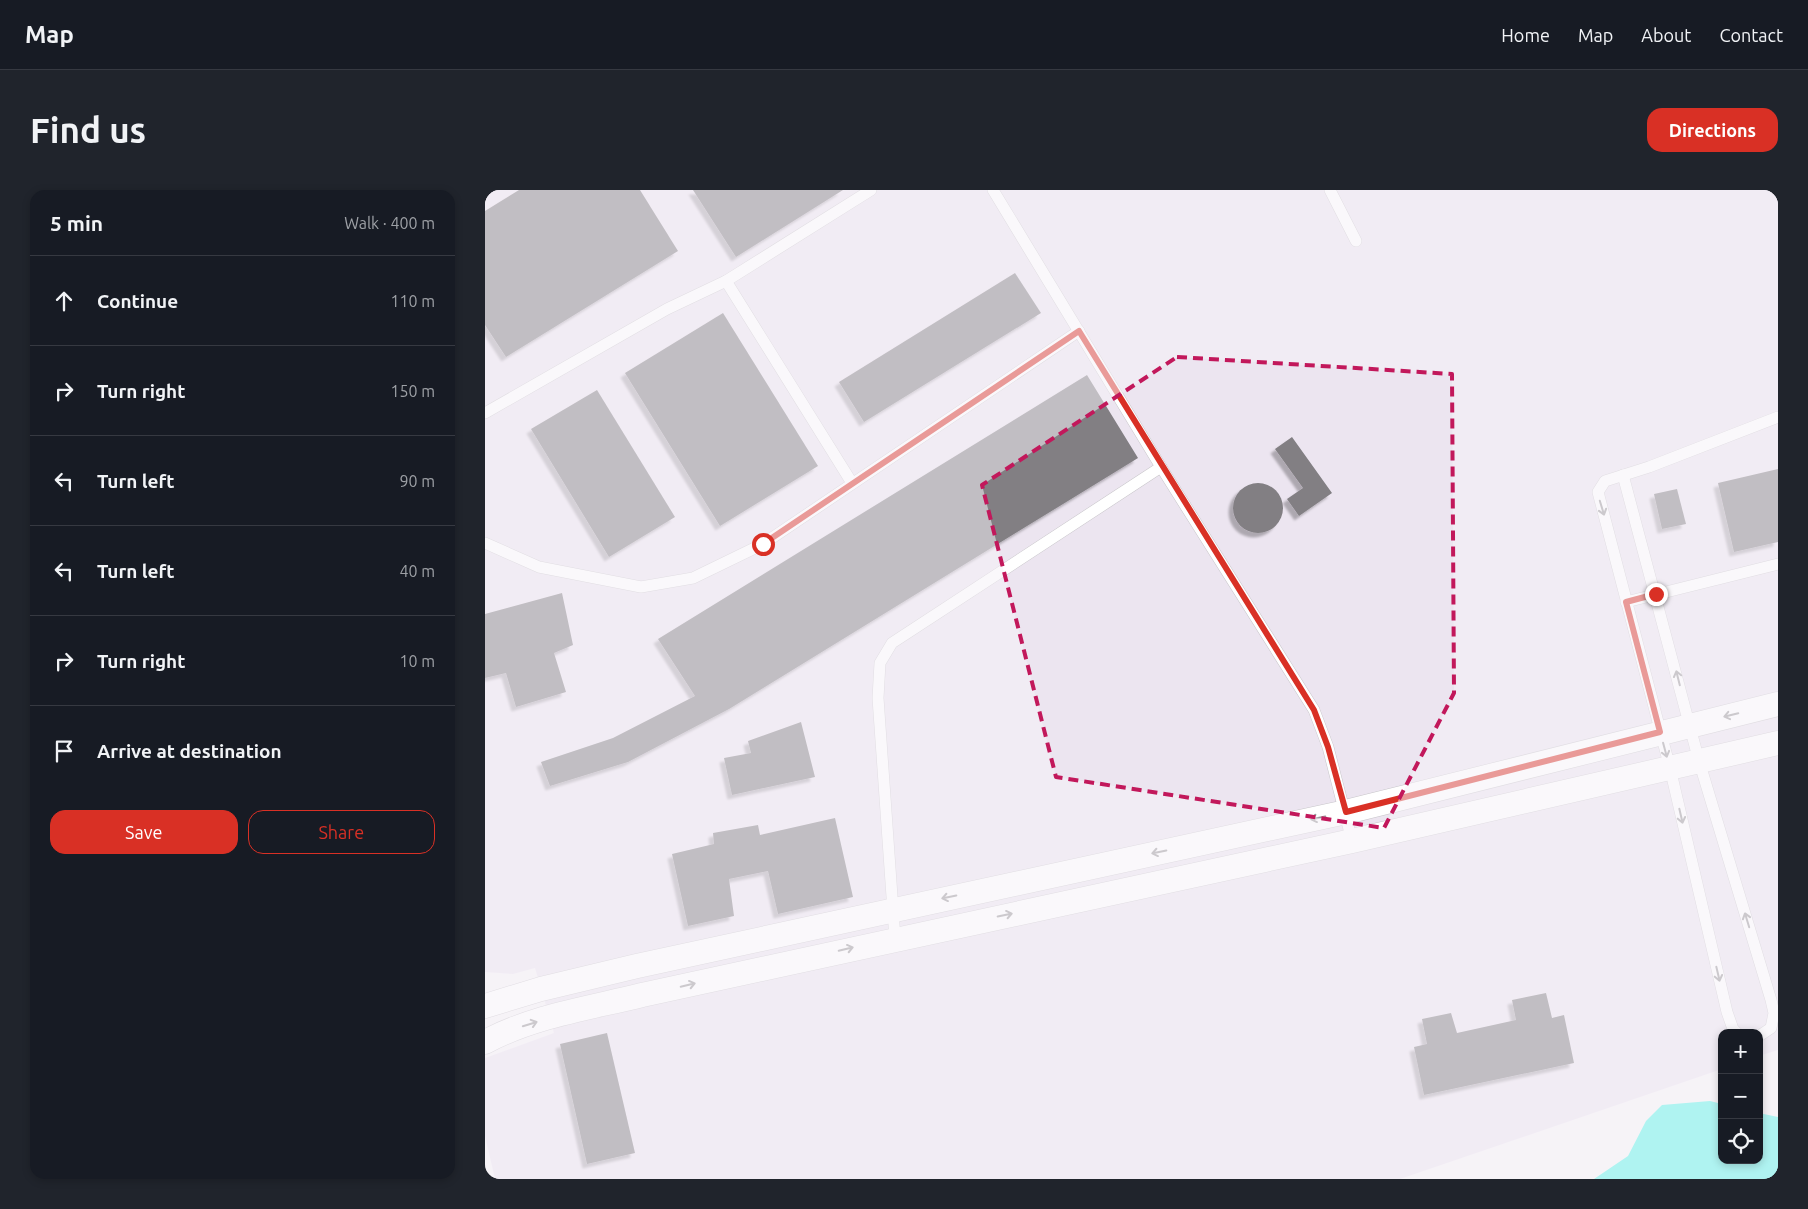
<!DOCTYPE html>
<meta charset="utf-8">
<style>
body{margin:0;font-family:Ubuntu,sans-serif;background:#20242c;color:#f1f3f6}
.controls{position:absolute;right:15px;bottom:15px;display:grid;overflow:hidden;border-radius:10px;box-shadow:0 2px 8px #0003}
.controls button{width:45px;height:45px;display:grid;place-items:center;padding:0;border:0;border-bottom:1px solid #363941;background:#171b24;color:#f1f3f6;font:25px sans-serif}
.stop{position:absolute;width:15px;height:15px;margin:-11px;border:4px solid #d93025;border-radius:50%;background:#fff}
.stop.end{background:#d93025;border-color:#fff;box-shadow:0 1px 5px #0008}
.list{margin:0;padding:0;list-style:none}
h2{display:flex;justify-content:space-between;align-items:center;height:65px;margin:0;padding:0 20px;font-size:21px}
h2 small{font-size:16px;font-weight:400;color:#9ea1a6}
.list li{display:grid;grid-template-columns:32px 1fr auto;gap:15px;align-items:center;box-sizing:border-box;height:90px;padding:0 20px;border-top:1px solid #363941}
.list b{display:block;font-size:19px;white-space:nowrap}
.list em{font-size:16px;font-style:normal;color:#9ea1a6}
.actions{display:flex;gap:10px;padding:15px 20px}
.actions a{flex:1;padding:11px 0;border:1px solid #d93025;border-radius:15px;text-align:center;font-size:18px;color:#d93025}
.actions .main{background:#d93025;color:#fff}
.icon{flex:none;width:28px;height:28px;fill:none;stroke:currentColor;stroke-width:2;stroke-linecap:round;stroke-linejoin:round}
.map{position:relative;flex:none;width:1293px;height:989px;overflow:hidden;border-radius:15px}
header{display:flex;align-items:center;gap:30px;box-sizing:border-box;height:70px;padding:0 25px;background:#171b24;border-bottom:1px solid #363941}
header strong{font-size:24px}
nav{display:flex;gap:28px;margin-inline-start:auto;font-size:18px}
.intro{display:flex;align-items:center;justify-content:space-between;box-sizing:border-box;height:120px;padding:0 30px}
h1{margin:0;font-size:35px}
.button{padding:12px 22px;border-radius:15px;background:#d93025;color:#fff;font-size:18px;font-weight:700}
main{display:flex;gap:30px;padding:0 30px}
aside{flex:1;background:#171b24;border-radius:15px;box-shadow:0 2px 8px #0003}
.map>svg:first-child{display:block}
</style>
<header>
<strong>Map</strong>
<nav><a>Home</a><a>Map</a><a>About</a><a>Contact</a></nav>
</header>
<div class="intro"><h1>Find us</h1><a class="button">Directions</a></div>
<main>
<aside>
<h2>5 min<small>Walk · 400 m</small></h2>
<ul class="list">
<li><svg class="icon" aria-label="ahead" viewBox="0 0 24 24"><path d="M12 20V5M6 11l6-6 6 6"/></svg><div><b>Continue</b></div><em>110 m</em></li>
<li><svg class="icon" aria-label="right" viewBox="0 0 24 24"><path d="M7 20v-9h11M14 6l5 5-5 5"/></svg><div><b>Turn right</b></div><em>150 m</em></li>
<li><svg class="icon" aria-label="left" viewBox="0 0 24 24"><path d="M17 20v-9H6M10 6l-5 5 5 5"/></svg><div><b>Turn left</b></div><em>90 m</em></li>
<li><svg class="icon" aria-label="left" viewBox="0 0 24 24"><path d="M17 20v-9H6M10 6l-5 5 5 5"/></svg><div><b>Turn left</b></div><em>40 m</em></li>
<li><svg class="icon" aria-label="right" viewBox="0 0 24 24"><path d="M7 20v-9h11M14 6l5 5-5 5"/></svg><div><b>Turn right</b></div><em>10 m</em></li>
<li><svg class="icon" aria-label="arrive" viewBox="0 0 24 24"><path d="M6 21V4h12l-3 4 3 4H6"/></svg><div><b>Arrive at destination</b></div></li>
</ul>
<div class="actions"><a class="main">Save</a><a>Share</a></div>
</aside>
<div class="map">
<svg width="1293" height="989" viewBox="0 0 1293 989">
<defs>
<filter id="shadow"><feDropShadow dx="-4.5" dy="4.5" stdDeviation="1" flood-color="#0004"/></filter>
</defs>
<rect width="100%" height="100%" fill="#f6f3f7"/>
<polygon fill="#ece5f0" points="0,0 1293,0 1293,860 1274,866 1274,843 1237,843 1237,879 915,989 10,989 0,946 0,868 69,843 50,778 28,784 0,782"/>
<polygon fill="#5af4e9" points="1225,911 1237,914 1237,970 1274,970 1274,923 1293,927 1293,989 1109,989 1143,966 1161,931 1177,915"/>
<g fill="#827f83" filter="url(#shadow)">
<polygon points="34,0 155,0 193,61 21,167 0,135 0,21"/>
<polygon points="208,0 358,0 251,67"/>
<polygon points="530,83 556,123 379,232 354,192"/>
<polygon points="238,123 333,276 235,336 140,183"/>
<polygon points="602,185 653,268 244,519 143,572 65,596 56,572 128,548 210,506 173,449"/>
<polygon points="112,200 190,327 124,367 46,239"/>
<polygon points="807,247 847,303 814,326 802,309 818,298 790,259"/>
<polygon points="1293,279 1293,352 1249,362 1233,293"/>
<circle cx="773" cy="318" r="25"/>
<polygon points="1192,299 1201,334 1177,339 1169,304"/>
<polygon points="77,403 88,455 69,463 81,502 31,517 21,483 0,488 0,424"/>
<polygon points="316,532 330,587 247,605 239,568 266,563 263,551"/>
<polygon points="350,628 368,707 293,724 283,681 244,689 249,726 203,736 187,664 229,654 228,643 273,635 275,645"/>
<polygon points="1061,803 1067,828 1079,825 1089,873 939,905 929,857 942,854 937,829 966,823 972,843 1031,830 1027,810"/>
<polygon points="122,843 150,963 102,974 75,854"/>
</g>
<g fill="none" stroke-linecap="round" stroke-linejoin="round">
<g stroke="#c8c6ca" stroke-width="12">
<g id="lane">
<polyline points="508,0 676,277 829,520 843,557 867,651"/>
<polyline points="845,0 871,51"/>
<polyline points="241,91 367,293"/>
<polyline points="0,223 182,119 241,91 386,0"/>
<polyline points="1138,285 1214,571 1286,810 1289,823 1286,838 1274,846"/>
<polyline points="0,353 54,377 156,397 208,388 278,354 594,141"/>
<polyline points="1141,412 1293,374"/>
<polyline points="410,749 393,508 395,473 407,453 676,277"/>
<polyline points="1252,843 1248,839 1242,822 1185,578 1113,302 1120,291 1164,277 1293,227"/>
</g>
</g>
<g stroke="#c8c6ca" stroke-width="25">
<g id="street">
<polyline points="0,816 56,799 152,776 861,622 1293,514"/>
<path d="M0,852c48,-26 105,-34 157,-47l710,-154 426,-98"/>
</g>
</g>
<use href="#lane" stroke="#fff" stroke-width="11"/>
<use href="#street" stroke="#fff" stroke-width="24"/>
</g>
<defs><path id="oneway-shaft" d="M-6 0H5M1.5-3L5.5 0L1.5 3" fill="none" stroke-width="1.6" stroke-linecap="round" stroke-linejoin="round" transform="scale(1.25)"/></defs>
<g stroke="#99989a">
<use href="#oneway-shaft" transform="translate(1117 318) rotate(73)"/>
<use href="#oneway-shaft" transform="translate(1193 488) rotate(-104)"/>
<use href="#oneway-shaft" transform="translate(1246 525) rotate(166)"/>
<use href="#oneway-shaft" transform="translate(1180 560) rotate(75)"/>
<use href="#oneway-shaft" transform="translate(1196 626) rotate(77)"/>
<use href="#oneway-shaft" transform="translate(833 628) rotate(168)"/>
<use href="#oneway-shaft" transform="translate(674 662) rotate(168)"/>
<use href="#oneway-shaft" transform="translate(464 707) rotate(168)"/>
<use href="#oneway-shaft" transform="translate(520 725) rotate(-12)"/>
<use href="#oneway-shaft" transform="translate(1262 730) rotate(-107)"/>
<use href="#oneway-shaft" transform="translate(361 759) rotate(-13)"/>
<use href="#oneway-shaft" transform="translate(1233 784) rotate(77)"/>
<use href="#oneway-shaft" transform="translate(203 795) rotate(-13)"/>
<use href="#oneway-shaft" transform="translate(45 834) rotate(-17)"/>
</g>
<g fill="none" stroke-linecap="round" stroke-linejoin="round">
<polyline stroke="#d93025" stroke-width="6" points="278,354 594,141 829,520 843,557 861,622 1175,542 1141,412 1171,404"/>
</g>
<path d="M0 0H1293V989H0ZM692,167l275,17 2,319 -70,135 -328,-51 -74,-292z" fill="#f6f3f7" fill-opacity=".55" fill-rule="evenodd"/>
<path fill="none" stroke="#c2185b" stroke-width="4" stroke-dasharray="10 6" stroke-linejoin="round" d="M692,167l275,17 2,319 -70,135 -328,-51 -74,-292z"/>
</svg>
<div class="controls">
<button>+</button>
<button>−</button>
<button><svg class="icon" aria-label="locate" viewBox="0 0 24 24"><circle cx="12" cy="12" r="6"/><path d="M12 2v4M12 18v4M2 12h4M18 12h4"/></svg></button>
</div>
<div class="stop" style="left:278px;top:354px"></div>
<div class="stop end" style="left:1171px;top:404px"></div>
</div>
</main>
